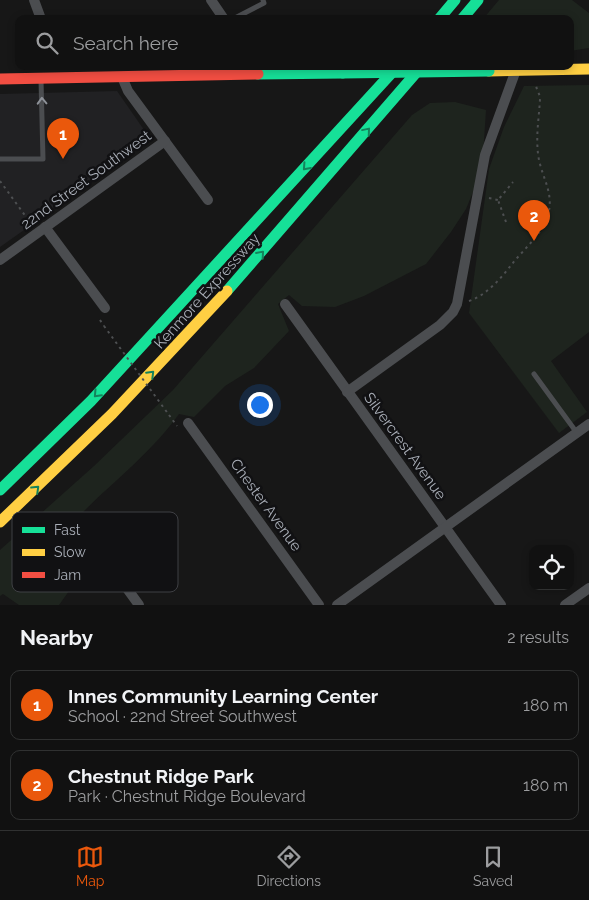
<!DOCTYPE html>
<meta charset="utf-8">
<style>
body{margin:0;font-family:Raleway,sans-serif;background:#1e1f1f;color:#f1f3f6}
.controls{position:absolute;right:15px;bottom:15px;display:grid;overflow:hidden;border-radius:10px;box-shadow:0 2px 8px #0003}
.controls button{width:45px;height:45px;display:grid;place-items:center;padding:0;border:0;border-bottom:1px solid #303131;background:#111;color:#f1f3f6;font:25px sans-serif}
.you{position:absolute;left:259px;top:404px;width:18px;height:18px;margin:-12px;border:4px solid #fff;border-radius:50%;background:#1a73e8;box-shadow:0 0 0 8px #1a73e833}
.badge{display:grid;place-items:center;width:32px;height:32px;border-radius:50%;background:#ea580c;color:#fff;font-size:16px;font-weight:700}
.pin{position:absolute;translate:-50% -41px;filter:drop-shadow(0 1px 2px #0008)}
.pin::after{content:'';position:absolute;top:26px;width:18px;height:15px;background:inherit;clip-path:polygon(0 0,100% 0,50% 100%)}
.list{margin:0;padding:0;list-style:none}
h2{display:flex;justify-content:space-between;align-items:center;height:65px;margin:0;padding:0 20px;font-size:21px}
h2 small{font-size:16px;font-weight:400;color:#9c9d9f}
.list li{display:grid;grid-template-columns:32px 1fr auto;gap:15px;align-items:center;box-sizing:border-box;height:70px;margin:0 10px 10px;padding:0 10px;border:1px solid #303131;border-radius:10px}
.list b{display:block;font-size:19px;white-space:nowrap}
.list p{margin:0;font-size:16px;white-space:nowrap;color:#9c9d9f}
.list em{font-size:16px;font-style:normal;color:#9c9d9f}
.icon{flex:none;width:28px;height:28px;fill:none;stroke:currentColor;stroke-width:2;stroke-linecap:round;stroke-linejoin:round}
.map{position:relative;flex:none;width:589px;height:605px;overflow:hidden}
.search{position:absolute;background:#111;box-shadow:0 2px 8px #0003;left:15px;right:15px;top:15px;height:55px;display:flex;align-items:center;gap:12px;box-sizing:border-box;padding:0 18px;border-radius:10px;color:#9c9d9f;font-size:19px}
.sheet{height:225px;background:#111}
nav{display:flex;justify-content:space-around;align-items:center;box-sizing:border-box;height:70px;border-top:1px solid #303131;background:#111;font-size:14px;color:#9c9d9f}
nav a{display:grid;justify-items:center;gap:2px}
nav .on{color:#ea580c}
.map>svg:first-child{display:block}
</style>
<div class="map">
<svg width="589" height="605" viewBox="0 0 589 605">
<rect width="100%" height="100%" fill="#171717"/>
<polygon fill="#212123" points="117,91 151,140 0,247 0,94"/>
<g fill="#1e241e">
<polygon points="499,0 572,0 589,13 589,48 570,51 570,19 483,19"/>
<polygon points="589,85 589,332 551,361 587,412 559,433 469,313 489,169 504,127 524,86"/>
<path d="M455,102l31,8 -4,60 -16,39 -15,23 -25,32 -62,32 -29,11 -33,-1 -13,-11 -11,9 11,27 -35,37 -29,18 -31,31 -15,-3c-35,49 -88,83 -125,130l15,47 -10,14h-40l-16,-11 -3,2v-46l94,-84 79,-76 239,-275 18,-12z"/>
</g>
<g fill="none" stroke-linecap="round" stroke-linejoin="round">
<g stroke="#4d4f51" stroke-width="2" stroke-dasharray="2.5 4" stroke-linecap="butt">
<polyline points="0,181 32,225"/>
<polyline points="489,198 498,200"/>
<polyline points="506,222 498,200 513,182"/>
<path d="M469,301c18,-6 32,-23 43,-37 12,-15 31,-31 36,-49 6,-21 -5,-36 -9,-55 -4,-21 0,-41 1,-61 0,-6 -4,-9 -4,-15"/>
<polyline points="100,320 104,326"/>
<polyline points="169,415 177,426"/>
</g>
<g stroke="#4b4d50" stroke-width="5">
<polyline points="233,19 264,3 263,0"/>
<polyline points="0,159 43,159 41,80"/>
<polyline points="534,374 577,433"/>
</g>
<g stroke="#4b4d50" stroke-width="10">
<polyline points="34,0 41,19"/>
<polyline points="211,0 224,19"/>
<polyline points="122,77 128,91 208,200"/>
<polyline points="45,227 105,308"/>
<polyline points="0,260 165,141"/>
<polyline points="285,304 501,605"/>
<polyline points="347,392 440,325 453,312 457,304 485,155 516,70"/>
<polyline points="188,423 319,605"/>
<polyline points="81,525 139,605"/>
<polyline points="337,605 589,424"/>
<polyline points="565,605 589,588"/>
</g>
<g stroke="#16e098" stroke-width="11">
<polyline points="439,19 455,0"/>
<polyline points="462,19 478,0"/>
<polyline points="258,74 343,73"/>
<polyline points="227,291 422,66"/>
<polyline points="0,490 91,401 398,66"/>
</g>
<g stroke="#ffcf43" stroke-width="11">
<polyline points="489,71 589,69"/>
<polyline points="0,522 112,414 227,291"/>
</g>
<polyline stroke="#f24e42" stroke-width="11" points="0,79 258,74"/>
<polyline stroke="#4d4f51" stroke-width="2" stroke-dasharray="2.5 4" stroke-linecap="butt" points="104,326 169,415"/>
<polyline stroke="#16e098" stroke-width="11" points="343,73 489,71"/>
</g>
<defs><path id="oneway-chevron" d="M-2-3.5L2.5 0L-2 3.5" fill="none" stroke-width="1.6" stroke-linecap="round" stroke-linejoin="round" transform="scale(1.25)"/></defs>
<use stroke="#8d9198" href="#oneway-chevron" transform="translate(42 101) rotate(-92)"/>
<g stroke="#14835c">
<use href="#oneway-chevron" transform="translate(367 131) rotate(-50)"/>
<use href="#oneway-chevron" transform="translate(306 167) rotate(132)"/>
<use href="#oneway-chevron" transform="translate(261 254) rotate(-49)"/>
<use href="#oneway-chevron" transform="translate(151 374) rotate(-45)"/>
<use href="#oneway-chevron" transform="translate(97 394) rotate(133)"/>
<use href="#oneway-chevron" transform="translate(36 489) rotate(-44)"/>
</g>
<g text-anchor="middle" stroke-width="5" stroke-linejoin="round" paint-order="stroke">
<g font-size="15" fill="#a9aeb7" stroke="#111113">
<text transform="translate(86 180) rotate(-36)" y="5">22nd Street Southwest</text>
<text transform="translate(207 291) rotate(-48)" y="5">Kenmore Expressway</text>
<text transform="translate(405 446) rotate(54)" y="5">Silvercrest Avenue</text>
<text transform="translate(266 505) rotate(54)" y="5">Chester Avenue</text>
</g>
</g>
<rect x="12" y="512" width="166" height="80" rx="8" fill="#111113" stroke="#3f4044" stroke-width="1"/>
<rect x="22" y="527" width="23" height="6" fill="#16e098"/>
<rect x="22" y="549" width="23" height="7" fill="#ffcf43"/>
<rect x="22" y="572" width="23" height="6" fill="#f24e42"/>
<g font-size="14" fill="#a9aeb7">
<text x="54" y="535">Fast</text>
<text x="54" y="557">Slow</text>
<text x="54" y="580">Jam</text>
</g>
</svg>
<div class="controls">
<button><svg class="icon" aria-label="locate" viewBox="0 0 24 24"><circle cx="12" cy="12" r="6"/><path d="M12 2v4M12 18v4M2 12h4M18 12h4"/></svg></button>
</div>
<div class="you"></div>
<div class="pin badge" style="left:63px;top:159px">1</div>
<div class="pin badge" style="left:534px;top:241px">2</div>
<div class="search"><svg class="icon" aria-label="search" viewBox="0 0 24 24"><circle cx="10" cy="10" r="6"/><path d="M15 15l6 6"/></svg>Search here</div>
</div>
<section class="sheet">
<h2>Nearby<small>2 results</small></h2>
<ul class="list">
<li><span class="badge">1</span><div><b>Innes Community Learning Center</b><p>School · 22nd Street Southwest</p></div><em>180 m</em></li>
<li><span class="badge">2</span><div><b>Chestnut Ridge Park</b><p>Park · Chestnut Ridge Boulevard</p></div><em>180 m</em></li>
</ul>
</section>
<nav>
<a class="on"><svg class="icon" aria-label="map" viewBox="0 0 24 24"><path d="M3 6l6-2 6 2 6-2v14l-6 2-6-2-6 2zM9 4v14M15 6v14"/></svg>Map</a>
<a><svg class="icon" aria-label="directions" viewBox="0 0 24 24"><path d="M12 3l9 9-9 9-9-9zM9 14v-3h6M13 9l2 2-2 2"/></svg>Directions</a>
<a><svg class="icon" aria-label="saved" viewBox="0 0 24 24"><path d="M7 4h10v16l-5-4-5 4z"/></svg>Saved</a>
</nav>
